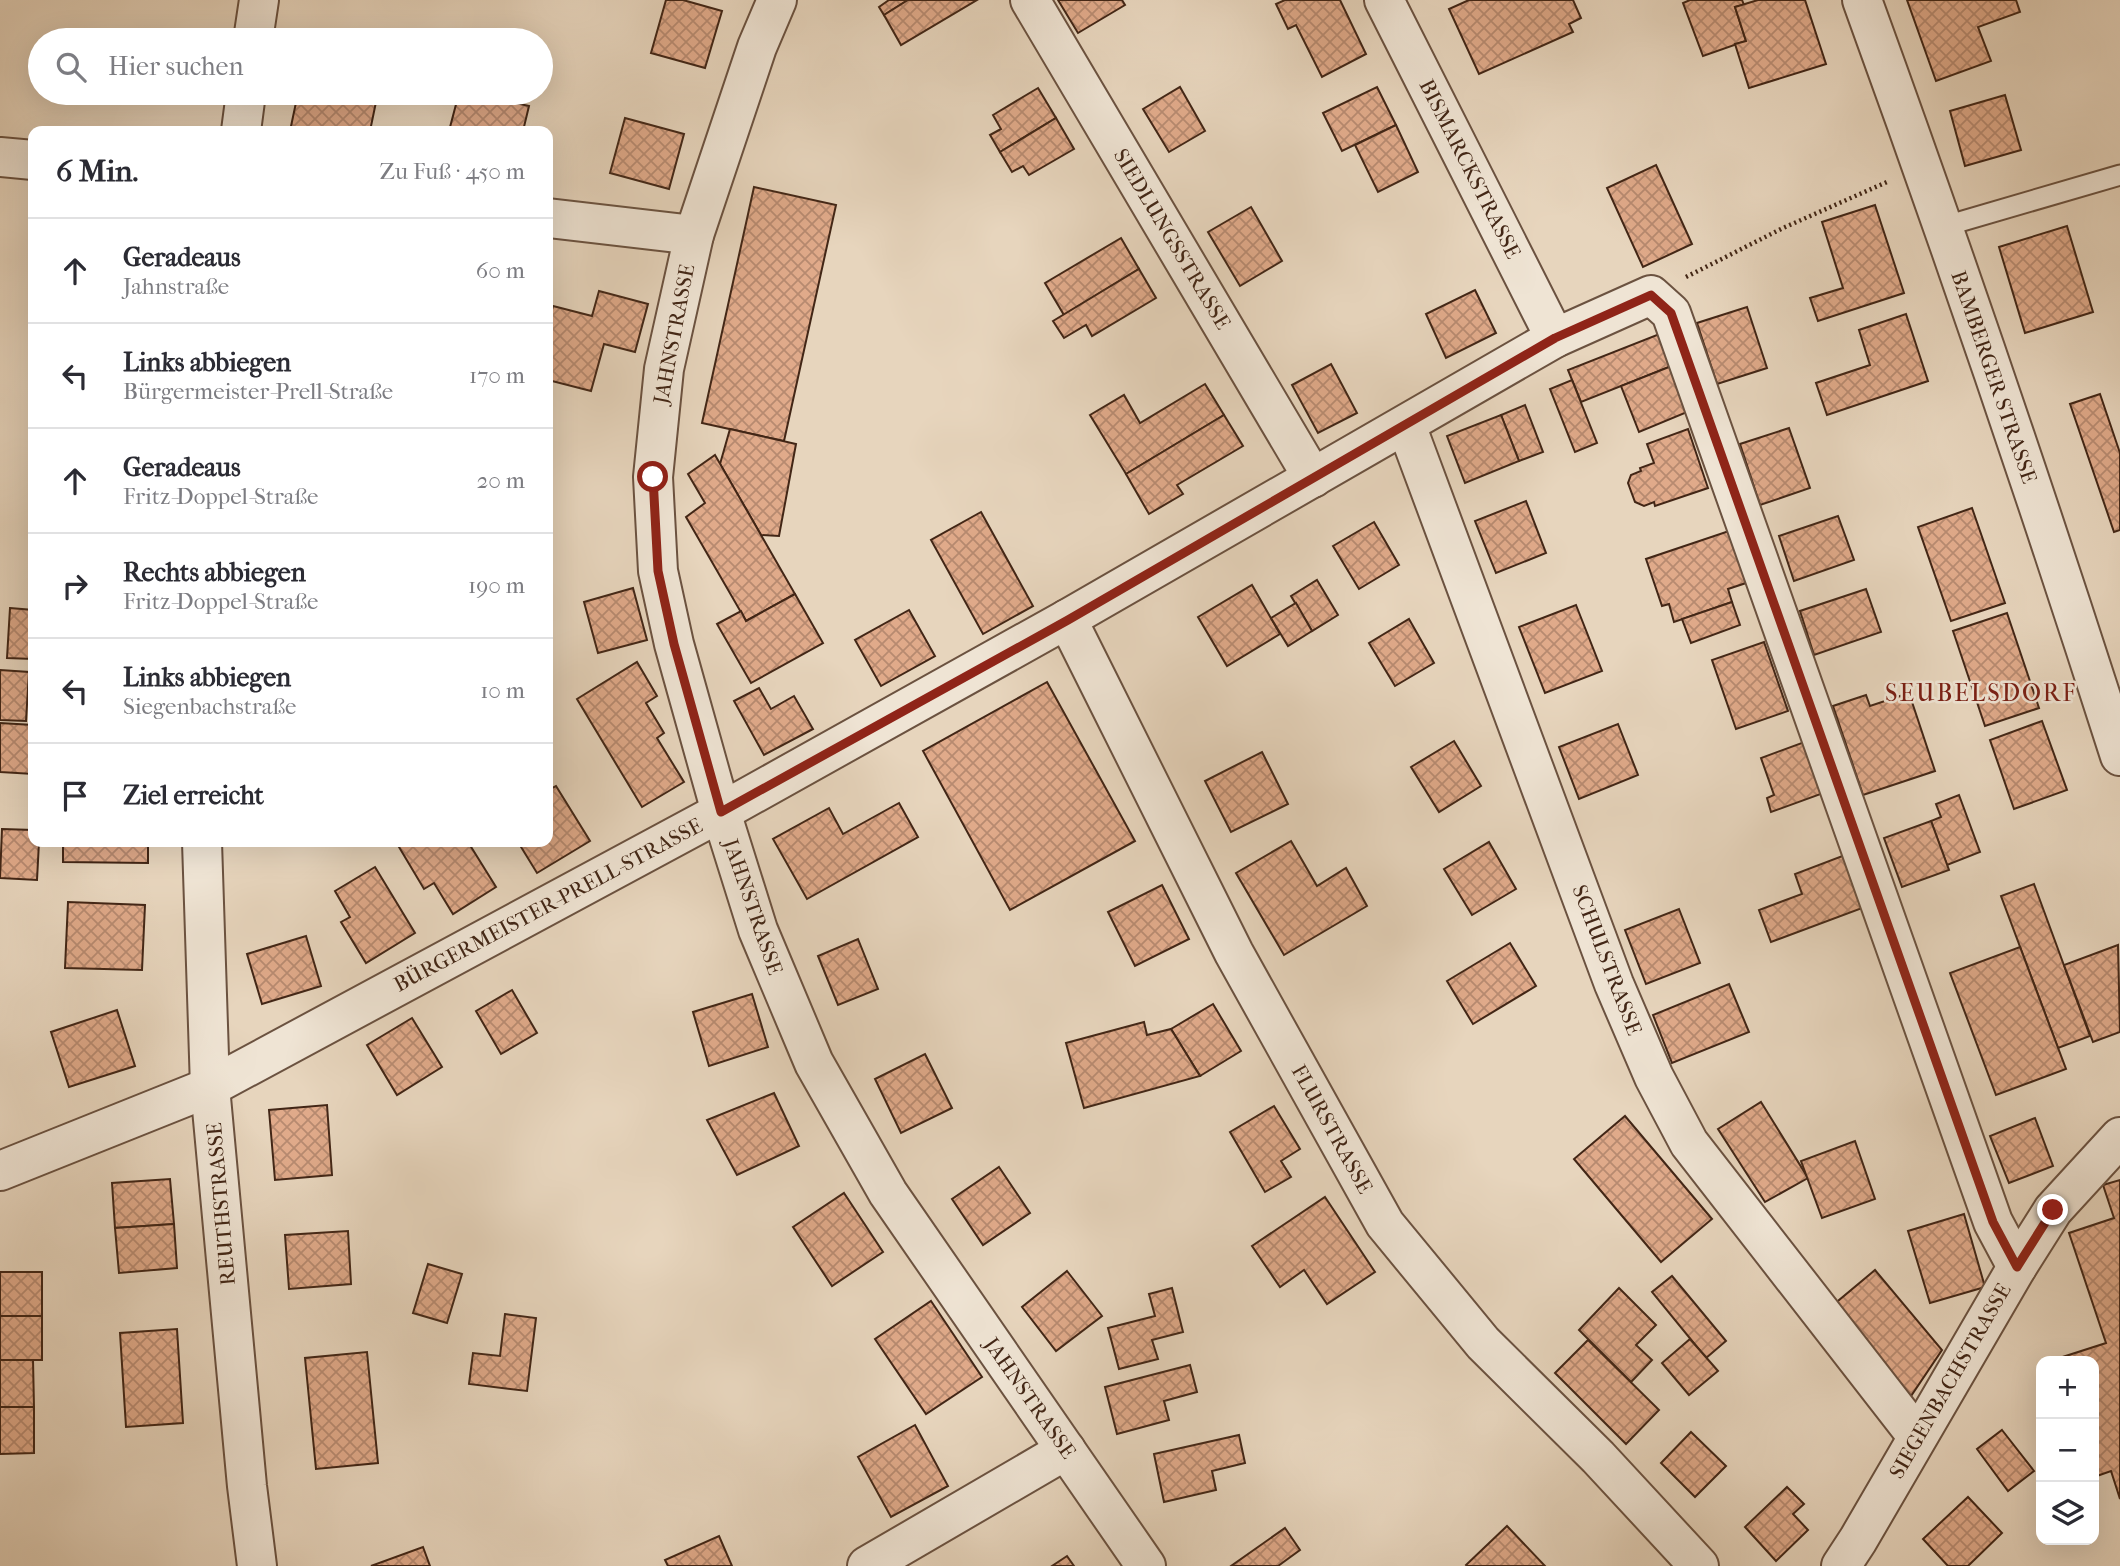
<!DOCTYPE html>
<html lang="de">
<meta charset="utf-8">
<style>
body{margin:0;font-family:"IM FELL French Canon",serif;background:#f2f2f3;color:#2b2b33}
.controls{position:absolute;right:21px;bottom:21px;display:grid;overflow:hidden;border-radius:14px;box-shadow:0 7px 28px #0002}
.controls button{width:63px;height:63px;display:grid;place-items:center;padding:0;border:0;border-bottom:2px solid #e1e1e2;background:#fff;color:#2b2b33;font:35px sans-serif}
.stop{position:absolute;width:21px;height:21px;margin:-16px;border:5px solid #8f2418;border-radius:50%;background:#fff}
.stop.end{background:#8f2418;border-color:#fff;box-shadow:0 2px 7px #0008}
.list{margin:0;padding:0;list-style:none}
h2{display:flex;justify-content:space-between;align-items:center;height:91px;margin:0;padding:0 28px;font-size:30px}
h2 small{font-size:23px;font-weight:400;color:#7c7c81}
.list li{display:grid;grid-template-columns:46px 1fr auto;gap:21px;align-items:center;box-sizing:border-box;height:105px;padding:0 28px;border-top:2px solid #e1e1e2}
.list b{display:block;font-size:26px;white-space:nowrap}
.list p{margin:0;font-size:23px;white-space:nowrap;color:#7c7c81}
.list em{font-size:23px;font-style:normal;color:#7c7c81}
.icon{flex:none;width:38px;height:38px;fill:none;stroke:currentColor;stroke-width:2;stroke-linecap:round;stroke-linejoin:round}
.map{position:relative;flex:none;width:2120px;height:1566px;overflow:hidden}
.search{position:absolute;background:#fff;box-shadow:0 7px 28px #0002;left:28px;top:28px;width:525px;height:77px;display:flex;align-items:center;gap:18px;box-sizing:border-box;padding:0 24px;border-radius:38px;color:#7c7c81;font-size:26px}
.panel{position:absolute;background:#fff;box-shadow:0 7px 28px #0002;left:28px;top:126px;width:525px;height:721px;border-radius:14px}
.map>svg:first-child{display:block}
</style>
<div class="map">
<svg width="2120" height="1566" viewBox="0 0 2120 1566">
<defs>
<pattern id="building-cross-hatch" width="8" height="8" patternUnits="userSpaceOnUse" patternTransform="scale(1.75)"><rect width="8" height="8" fill="#e0aa8a"/><path d="M0 0l8 8M0 8l8-8" fill="none" stroke="#b78a70"/></pattern>
</defs>
<rect width="100%" height="100%" fill="#e7d5bd"/>
<filter id="stains"><feTurbulence type="fractalNoise" baseFrequency=".00286" numOctaves="4"/><feColorMatrix values="0 0 0 0 .2 0 0 0 0 .09 0 0 0 0 .02 0 0 0 .5 -.17"/></filter>
<radialGradient id="worn" r=".72"><stop offset=".6" stop-color="#630" stop-opacity="0"/><stop offset="1" stop-color="#630" stop-opacity=".3"/></radialGradient>
<g fill="url(#building-cross-hatch)" stroke="#422616" stroke-width="2">
<polygon points="666,0 683,0 722,11 705,68 651,53"/>
<polygon points="889,0 908,0 884,15 879,7"/>
<polygon points="908,0 977,0 901,45 884,15"/>
<polygon points="1058,0 1122,0 1125,5 1078,33"/>
<polygon points="1285,0 1340,0 1366,54 1322,77 1296,25 1288,29 1276,4"/>
<polygon points="1469,0 1573,0 1581,18 1569,24 1573,32 1479,74 1449,9"/>
<polygon points="1690,0 1742,0 1744,5 1735,7 1746,41 1703,56 1683,3"/>
<polygon points="1758,0 1805,0 1826,64 1749,88 1735,44 1746,41 1735,7"/>
<polygon points="1907,0 2016,0 2020,12 1978,27 1991,61 1936,81"/>
<polygon points="1180,87 1205,131 1169,152 1143,109"/>
<polygon points="1377,87 1396,125 1342,151 1323,113"/>
<polygon points="1038,88 1056,118 1000,152 990,135 1001,129 993,115"/>
<polygon points="298,93 331,93 376,102 370,131 290,131"/>
<polygon points="459,93 472,93 529,106 523,131 449,131"/>
<polygon points="2005,95 2021,150 1965,166 1950,111"/>
<polygon points="625,118 684,134 669,189 610,173"/>
<polygon points="1056,118 1074,149 1029,175 1023,166 1012,172 1000,152"/>
<polygon points="1396,125 1418,172 1378,192 1355,145"/>
<polygon points="1656,165 1692,244 1643,267 1607,188"/>
<polygon points="754,187 836,205 784,441 702,423"/>
<polygon points="1875,205 1904,293 1818,321 1810,298 1843,288 1822,222"/>
<polygon points="1251,207 1282,261 1240,286 1208,232"/>
<polygon points="2067,226 2093,312 2025,333 1999,247"/>
<polygon points="1121,238 1139,269 1064,315 1045,283"/>
<polygon points="1139,269 1156,298 1092,336 1086,325 1064,338 1053,321"/>
<polygon points="1475,290 1496,333 1446,358 1426,314"/>
<polygon points="599,291 648,304 635,352 604,344 591,391 548,380 548,325 553,306 592,316"/>
<polygon points="1747,307 1767,368 1717,384 1697,323"/>
<polygon points="1906,314 1928,381 1827,415 1816,383 1870,365 1859,330"/>
<polygon points="1662,333 1674,365 1581,402 1568,370"/>
<polygon points="1331,364 1357,413 1318,433 1292,385"/>
<polygon points="1674,365 1692,410 1639,432 1621,386"/>
<polygon points="1572,380 1597,443 1575,452 1550,389"/>
<polygon points="1205,384 1224,415 1126,474 1090,415 1124,395 1140,423"/>
<polygon points="2100,394 2120,453 2120,530 2114,532 2070,404"/>
<polygon points="1525,405 1543,452 1519,461 1501,415"/>
<polygon points="1224,415 1243,446 1177,485 1183,494 1149,514 1126,474"/>
<polygon points="1501,415 1519,461 1465,483 1447,436"/>
<polygon points="1789,428 1810,488 1760,505 1740,444"/>
<polygon points="730,429 796,444 779,536 761,535 720,464"/>
<polygon points="1688,429 1708,488 1655,506 1654,502 1644,506 1635,502 1628,483 1631,475 1641,471 1640,468 1654,463 1647,444"/>
<polygon points="715,455 795,594 746,621 686,517 705,503 688,474"/>
<polygon points="1526,501 1546,553 1496,573 1475,521"/>
<polygon points="1972,508 2005,603 1951,621 1918,527"/>
<polygon points="981,512 1033,606 983,634 931,540"/>
<polygon points="1838,516 1854,560 1794,581 1779,536"/>
<polygon points="1374,522 1399,565 1359,589 1333,546"/>
<polygon points="1729,531 1746,583 1728,589 1732,602 1674,622 1669,604 1662,606 1646,559"/>
<polygon points="1317,580 1338,615 1312,631 1291,596"/>
<polygon points="1252,585 1280,634 1227,666 1198,617"/>
<polygon points="633,588 647,640 598,653 584,602"/>
<polygon points="1866,589 1881,632 1814,655 1800,611"/>
<polygon points="795,594 823,643 751,683 717,624 741,611 746,621"/>
<polygon points="1732,602 1740,625 1691,643 1682,619"/>
<polygon points="1296,603 1312,631 1288,646 1271,618"/>
<polygon points="1576,605 1602,671 1545,693 1519,627"/>
<polygon points="10,608 33,610 33,659 7,658"/>
<polygon points="909,610 935,656 881,686 855,640"/>
<polygon points="2007,613 2039,708 1985,726 1953,631"/>
<polygon points="1409,619 1434,663 1395,686 1369,643"/>
<polygon points="1764,642 1788,711 1736,729 1712,660"/>
<polygon points="637,662 657,696 646,703 664,733 657,738 684,782 642,807 577,699"/>
<polygon points="0,670 29,672 26,721 0,720"/>
<polygon points="1047,682 1135,841 1010,910 923,751"/>
<polygon points="759,688 771,709 794,696 813,729 764,755 734,701"/>
<polygon points="1909,693 1935,771 1863,795 1833,706 1866,695 1870,706"/>
<polygon points="2042,721 2067,790 2014,809 1990,740"/>
<polygon points="0,723 33,725 33,774 0,772"/>
<polygon points="1618,724 1638,775 1579,799 1559,747"/>
<polygon points="1810,740 1829,791 1771,812 1767,798 1774,795 1761,758"/>
<polygon points="1454,741 1481,786 1439,812 1411,767"/>
<polygon points="1262,752 1288,804 1231,832 1205,781"/>
<polygon points="556,786 590,841 537,873 518,842 548,842 548,790"/>
<polygon points="1959,795 1980,852 1947,865 1931,821 1941,817 1936,804"/>
<polygon points="899,803 918,837 807,899 773,839 829,808 843,834"/>
<polygon points="1931,821 1949,870 1902,887 1884,838"/>
<polygon points="2,829 33,830 33,842 39,842 37,880 0,878"/>
<polygon points="1291,841 1317,886 1346,868 1367,906 1284,955 1236,873"/>
<polygon points="63,842 148,842 148,863 63,862"/>
<polygon points="396,842 468,842 496,887 453,914 434,883 424,889"/>
<polygon points="1489,842 1516,889 1472,915 1444,869"/>
<polygon points="1845,855 1865,907 1771,942 1759,910 1802,894 1795,874"/>
<polygon points="375,867 415,933 366,963 341,922 350,917 335,891"/>
<polygon points="2034,884 2090,1036 2058,1048 2001,896"/>
<polygon points="1162,885 1189,939 1135,966 1108,912"/>
<polygon points="68,902 145,905 142,970 65,968"/>
<polygon points="1679,909 1700,963 1646,984 1625,930"/>
<polygon points="306,936 321,986 262,1004 247,954"/>
<polygon points="858,939 878,989 838,1005 818,956"/>
<polygon points="1510,943 1536,986 1473,1024 1447,981"/>
<polygon points="2118,945 2120,1032 2093,1042 2064,965"/>
<polygon points="2020,947 2066,1069 1996,1095 1950,973"/>
<polygon points="1729,984 1749,1032 1672,1063 1653,1015"/>
<polygon points="512,990 537,1033 501,1054 476,1011"/>
<polygon points="752,994 768,1047 709,1066 693,1012"/>
<polygon points="1213,1004 1241,1051 1200,1076 1171,1029"/>
<polygon points="117,1010 135,1066 69,1087 51,1032"/>
<polygon points="412,1018 442,1067 397,1095 367,1045"/>
<polygon points="1144,1022 1147,1035 1171,1029 1200,1076 1084,1108 1066,1043"/>
<polygon points="925,1054 952,1108 901,1133 875,1079"/>
<polygon points="774,1093 799,1146 737,1175 707,1120"/>
<polygon points="1761,1102 1808,1178 1765,1202 1718,1129"/>
<polygon points="327,1105 332,1175 275,1180 269,1110"/>
<polygon points="1274,1106 1300,1149 1281,1161 1291,1177 1265,1192 1230,1132"/>
<polygon points="1625,1116 1712,1219 1661,1262 1574,1159"/>
<polygon points="2035,1118 2053,1166 2009,1183 1990,1136"/>
<polygon points="1855,1141 1875,1199 1822,1218 1801,1161"/>
<polygon points="999,1167 1030,1213 983,1245 952,1199"/>
<polygon points="170,1179 174,1224 115,1228 112,1183"/>
<polygon points="2120,1180 2120,1499 2111,1471 2094,1477 2094,1361 2050,1361 2106,1343 2069,1233 2114,1218 2103,1185"/>
<polygon points="844,1193 883,1252 832,1286 793,1227"/>
<polygon points="1325,1197 1375,1272 1327,1304 1304,1270 1280,1287 1252,1246"/>
<polygon points="1964,1214 1985,1287 1930,1303 1908,1231"/>
<polygon points="174,1224 177,1268 119,1273 115,1228"/>
<polygon points="348,1231 351,1284 289,1289 285,1235"/>
<polygon points="428,1264 462,1274 447,1323 413,1313"/>
<polygon points="1875,1270 1942,1350 1909,1399 1832,1306"/>
<polygon points="1067,1271 1102,1316 1056,1351 1022,1307"/>
<rect x="0" y="1272" width="42" height="44"/>
<polygon points="1672,1276 1726,1341 1706,1358 1652,1292"/>
<polygon points="1172,1288 1183,1332 1152,1340 1158,1359 1119,1369 1108,1328 1155,1316 1149,1294"/>
<polygon points="1619,1288 1656,1325 1636,1345 1652,1360 1631,1382 1579,1330"/>
<polygon points="931,1301 982,1377 926,1414 875,1339"/>
<polygon points="505,1314 536,1318 527,1391 469,1384 473,1353 500,1356"/>
<rect x="0" y="1316" width="42" height="44"/>
<polygon points="177,1329 183,1423 126,1427 120,1333"/>
<polygon points="1690,1339 1718,1371 1689,1395 1662,1363"/>
<polygon points="1588,1340 1659,1410 1626,1444 1555,1373"/>
<polygon points="367,1352 378,1463 316,1469 305,1358"/>
<polygon points="0,1360 33,1360 34,1407 0,1407"/>
<polygon points="1190,1365 1197,1392 1164,1401 1169,1420 1117,1434 1105,1387"/>
<polygon points="0,1407 34,1407 34,1453 0,1454"/>
<polygon points="915,1425 948,1486 891,1517 858,1457"/>
<polygon points="2002,1430 2034,1471 2008,1491 1977,1449"/>
<polygon points="1691,1432 1726,1466 1695,1497 1661,1463"/>
<polygon points="1239,1435 1245,1463 1212,1471 1216,1490 1164,1502 1154,1454"/>
<polygon points="1787,1487 1804,1504 1793,1514 1808,1530 1776,1561 1745,1527"/>
<polygon points="1968,1497 2002,1533 1968,1566 1948,1566 1923,1539"/>
<polygon points="1507,1526 1545,1566 1467,1566 1466,1565"/>
<polygon points="1285,1528 1300,1550 1278,1566 1231,1566"/>
<polygon points="719,1536 732,1566 668,1566 665,1560"/>
<polygon points="423,1547 430,1566 371,1566"/>
<polygon points="1067,1556 1074,1566 1052,1566"/>
</g>
<g fill="none" stroke-linecap="round" stroke-linejoin="round">
<g stroke="#6b5240" stroke-width="23">
<polyline id="service" points="1942,227 2120,175"/>
</g>
<g stroke="#6b5240" stroke-width="42">
<g id="minor">
<polyline points="777,0 757,47 694,235 664,369 653,477 658,571 674,644 721,812 758,930 814,1063 888,1193 1146,1566"/>
<polyline points="1030,0 1313,478"/>
<polyline points="1384,0 1555,338"/>
<polyline points="253,40 259,0"/>
<polyline points="241,131 246,93"/>
<polyline points="0,157 33,160"/>
<polyline points="548,218 694,235"/>
<polyline points="1406,425 1614,984 1654,1077 1689,1143 1917,1436"/>
<polyline points="1067,619 1234,953 1385,1224 1483,1343 1598,1457 1699,1566"/>
<polyline points="202,842 210,1087 247,1486 257,1566"/>
<polyline points="0,1171 210,1087 721,812 1067,619 1555,338 1651,295 1671,313 1993,1222 2017,1267"/>
<polyline points="867,1566 1066,1450"/>
<polyline points="1841,1566 1858,1540 2017,1267 2053,1210 2120,1137"/>
</g>
</g>
<g stroke="#6b5240" stroke-width="42">
<path id="tertiary" d="M1862,0c91,250 177,503 258,756"/>
</g>
<polyline stroke="#422616" stroke-width="4.5" stroke-dasharray="2 3.5" stroke-linecap="butt" points="1686,277 1783,228 1887,182"/>
<use href="#service" stroke="#efe4d4" stroke-width="19"/>
<use href="#minor" stroke="#efe4d4" stroke-width="38"/>
<use href="#tertiary" stroke="#efe4d4" stroke-width="38"/>
</g>
<g fill="none" stroke-linecap="round" stroke-linejoin="round">
<polyline stroke="#8f2418" stroke-width="9" points="653,477 658,571 674,644 721,812 1068,620 1555,338 1651,295 1671,313 1993,1222 2017,1267 2053,1210"/>
</g>
<g text-anchor="middle" stroke-width="5" stroke-linejoin="round" paint-order="stroke">
<g font-size="21" fill="#422616" stroke="#efe4d4">
<text transform="translate(1470 169) rotate(63)" y="7">BISMARCKSTRASSE</text>
<text transform="translate(1172 239) rotate(59)" y="7">SIEDLUNGSSTRASSE</text>
<text transform="translate(674 334) rotate(-79)" y="7">JAHNSTRASSE</text>
<text transform="translate(1994 377) rotate(71)" y="7">BAMBERGER STRASSE</text>
<text transform="translate(548 905) rotate(-28)" y="7">BÜRGERMEISTER-PRELL-STRASSE</text>
<text transform="translate(753 907) rotate(71)" y="7">JAHNSTRASSE</text>
<text transform="translate(1607 960) rotate(69)" y="7">SCHULSTRASSE</text>
<text transform="translate(1332 1129) rotate(61)" y="7">FLURSTRASSE</text>
<text transform="translate(221 1204) rotate(-95)" y="7">REUTHSTRASSE</text>
<text transform="translate(1950 1381) rotate(-60)" y="7">SIEGENBACHSTRASSE</text>
<text transform="translate(1030 1398) rotate(55)" y="7">JAHNSTRASSE</text>
</g>
<g font-size="24" letter-spacing="2" fill="#7a1f14" stroke="#efe4d4">
<text x="1981" y="701">SEUBELSDORF</text>
</g>
</g>
<rect width="100%" height="100%" filter="url(#stains)"/>
<rect width="100%" height="100%" fill="url(#worn)"/>
</svg>
<div class="controls">
<button>+</button>
<button>−</button>
<button><svg class="icon" aria-label="layers" viewBox="0 0 24 24"><path d="M12 4l9 5-9 5-9-5zM3 14l9 5 9-5"/></svg></button>
</div>
<div class="stop" style="left:653px;top:477px"></div>
<div class="stop end" style="left:2053px;top:1210px"></div>
<div class="search"><svg class="icon" aria-label="search" viewBox="0 0 24 24"><circle cx="10" cy="10" r="6"/><path d="M15 15l6 6"/></svg>Hier suchen</div>
<section class="panel">
<h2>6 Min.<small>Zu Fuß · 450 m</small></h2>
<ul class="list">
<li><svg class="icon" aria-label="ahead" viewBox="0 0 24 24"><path d="M12 20V5M6 11l6-6 6 6"/></svg><div><b>Geradeaus</b><p>Jahnstraße</p></div><em>60 m</em></li>
<li><svg class="icon" aria-label="left" viewBox="0 0 24 24"><path d="M17 20v-9H6M10 6l-5 5 5 5"/></svg><div><b>Links abbiegen</b><p>Bürgermeister-Prell-Straße</p></div><em>170 m</em></li>
<li><svg class="icon" aria-label="ahead" viewBox="0 0 24 24"><path d="M12 20V5M6 11l6-6 6 6"/></svg><div><b>Geradeaus</b><p>Fritz-Doppel-Straße</p></div><em>20 m</em></li>
<li><svg class="icon" aria-label="right" viewBox="0 0 24 24"><path d="M7 20v-9h11M14 6l5 5-5 5"/></svg><div><b>Rechts abbiegen</b><p>Fritz-Doppel-Straße</p></div><em>190 m</em></li>
<li><svg class="icon" aria-label="left" viewBox="0 0 24 24"><path d="M17 20v-9H6M10 6l-5 5 5 5"/></svg><div><b>Links abbiegen</b><p>Siegenbachstraße</p></div><em>10 m</em></li>
<li><svg class="icon" aria-label="arrive" viewBox="0 0 24 24"><path d="M6 21V4h12l-3 4 3 4H6"/></svg><div><b>Ziel erreicht</b></div></li>
</ul>
</section>
</div>
